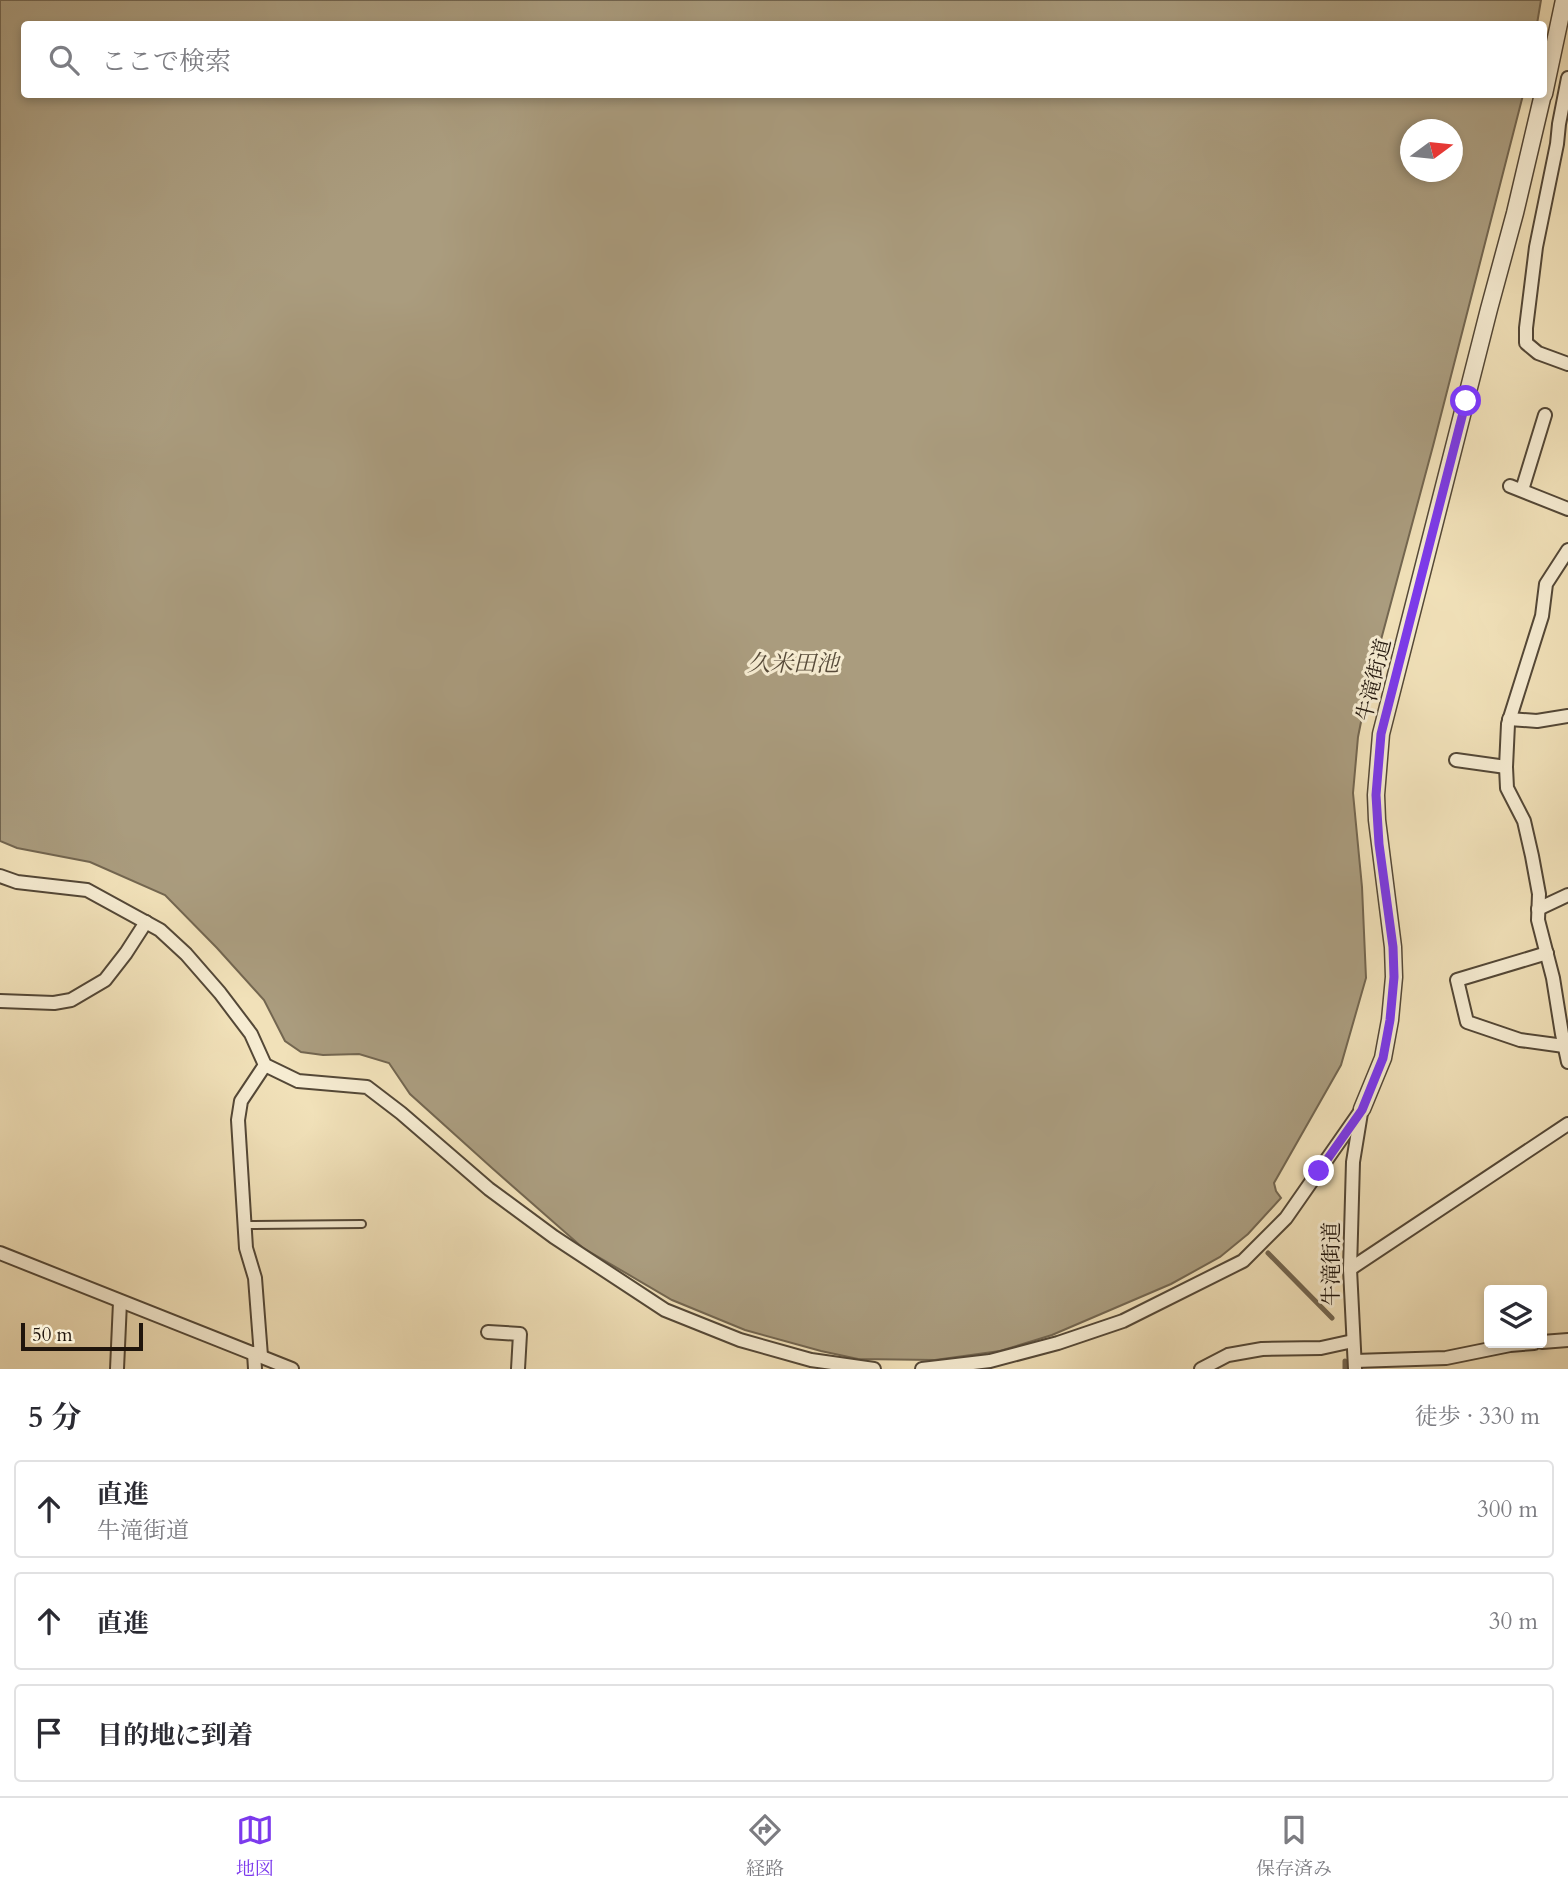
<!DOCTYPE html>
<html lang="ja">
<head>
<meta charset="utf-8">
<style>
  body { margin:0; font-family:Cardo,"Noto Serif JP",serif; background:#f2f2f3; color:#2b2b33 }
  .controls { position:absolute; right:21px; bottom:21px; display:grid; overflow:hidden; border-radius:7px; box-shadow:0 4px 10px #0003 }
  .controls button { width:63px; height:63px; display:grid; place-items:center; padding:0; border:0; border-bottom:2px solid #e1e1e2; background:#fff; color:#2b2b33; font:35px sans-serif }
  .compass { position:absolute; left:1400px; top:119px; width:63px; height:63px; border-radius:50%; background:#fff; box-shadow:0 4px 10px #0003; rotate:75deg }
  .scale { position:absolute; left:21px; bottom:18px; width:122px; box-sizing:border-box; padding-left:7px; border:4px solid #20150c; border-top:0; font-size:19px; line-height:24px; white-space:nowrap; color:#20150c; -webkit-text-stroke:5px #f6ecd2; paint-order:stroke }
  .stop { position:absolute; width:21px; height:21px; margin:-16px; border:5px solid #7c3aed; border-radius:50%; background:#fff }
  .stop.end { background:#7c3aed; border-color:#fff; box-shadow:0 2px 7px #0008 }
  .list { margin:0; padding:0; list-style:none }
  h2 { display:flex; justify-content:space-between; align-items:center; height:91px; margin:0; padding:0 28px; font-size:30px }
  h2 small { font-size:23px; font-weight:400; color:#7c7c81 }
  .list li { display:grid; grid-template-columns:46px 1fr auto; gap:21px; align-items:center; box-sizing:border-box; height:98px; margin:0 14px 14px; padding:0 14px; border:2px solid #e1e1e2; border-radius:7px }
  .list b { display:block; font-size:26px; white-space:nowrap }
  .list p { margin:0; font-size:23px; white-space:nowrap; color:#7c7c81 }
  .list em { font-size:23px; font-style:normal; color:#7c7c81 }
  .icon { flex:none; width:38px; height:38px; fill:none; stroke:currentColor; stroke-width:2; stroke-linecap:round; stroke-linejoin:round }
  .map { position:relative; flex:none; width:1568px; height:1369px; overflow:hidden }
  .search { position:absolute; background:#fff; box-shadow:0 4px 10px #0003; left:21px; right:21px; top:21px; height:77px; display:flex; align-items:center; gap:18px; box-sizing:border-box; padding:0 24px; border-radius:7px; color:#7c7c81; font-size:26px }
  .sheet { height:427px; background:#fff }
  nav { display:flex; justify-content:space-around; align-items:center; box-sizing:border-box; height:98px; border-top:2px solid #e1e1e2; background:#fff; font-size:19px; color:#7c7c81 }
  nav a { display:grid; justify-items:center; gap:4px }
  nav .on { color:#7c3aed }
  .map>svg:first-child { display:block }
  .water { fill:#aa9c7e; stroke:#736650; stroke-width:2; fill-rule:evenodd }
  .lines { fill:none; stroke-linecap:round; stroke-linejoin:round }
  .stream { stroke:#736650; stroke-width:5 }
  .service-casing { stroke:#544837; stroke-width:10 }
  .minor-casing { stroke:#544837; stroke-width:16 }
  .tertiary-casing { stroke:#544837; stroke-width:19 }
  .service { stroke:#f6ecd2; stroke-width:6 }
  .minor { stroke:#f6ecd2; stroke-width:12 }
  .tertiary { stroke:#f6ecd2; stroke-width:16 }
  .route { stroke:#7c3aed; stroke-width:9 }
  .labels { text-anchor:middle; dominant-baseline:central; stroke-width:6; stroke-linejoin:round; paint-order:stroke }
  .street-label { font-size:21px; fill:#20150c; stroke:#f6ecd2 }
  .water-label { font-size:23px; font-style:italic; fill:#574b3a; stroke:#f6ecd2 }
</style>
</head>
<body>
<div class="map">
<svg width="1568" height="1369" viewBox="0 0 1568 1369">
  <rect width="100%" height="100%" fill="#f1e1b9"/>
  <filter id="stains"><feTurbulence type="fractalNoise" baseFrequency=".00286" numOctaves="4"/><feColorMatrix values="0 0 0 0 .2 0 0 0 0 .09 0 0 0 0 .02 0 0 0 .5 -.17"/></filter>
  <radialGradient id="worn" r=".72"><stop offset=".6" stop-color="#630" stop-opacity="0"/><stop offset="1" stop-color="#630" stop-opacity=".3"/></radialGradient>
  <path class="water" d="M0 0H1541L1537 24H24V94L1523 95 1433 446 1367 692 1358 737 1353 793 1362 887 1366 978 1341 1065 1274 1183 1276 1191 1281 1198 1248 1234 1220 1257 1171 1284 1052 1335 1000 1351 935 1360 858 1359 821 1351 745 1330 672 1300 583 1248 492 1168 410 1094 389 1063 359 1054 323 1055 301 1052 285 1041 264 1000 217 948 165 895 90 862 17 848 0 841ZM1410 130H1452V172H1410Z"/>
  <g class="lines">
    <g class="stream">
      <path d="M1268 1253 1332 1318"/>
      <path d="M1345 1361V1369"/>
    </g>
    <g class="service-casing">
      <path id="service" d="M245 1225 362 1224"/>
    </g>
    <g class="minor-casing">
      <g id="minor">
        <path d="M1568 78 1559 124 1557 144 1536 247 1526 328V343L1538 353 1568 364"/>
        <path d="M1510 486 1568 509"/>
        <path d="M1522 490 1545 415"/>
        <path d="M1568 550 1546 584 1542 616 1508 724 1506 767 1507 788 1524 821 1532 856 1539 894 1538 920 1553 978 1562 1034 1568 1062"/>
        <path d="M1509 719 1537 721 1568 716"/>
        <path d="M1456 760 1506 767"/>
        <path d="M0 876 17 882 87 890 160 930 186 954 220 993 251 1034 265 1065 298 1081 367 1087 401 1113 489 1189 554 1237 665 1310 740 1340 811 1360 874 1369"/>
        <path d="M1538 909 1568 895"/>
        <path d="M1547 953 1457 980 1467 1022 1520 1040 1564 1046"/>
        <path d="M0 1001 54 1003 71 1000 105 980 126 953 146 922"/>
        <path d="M0 1253 292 1369"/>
        <path d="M1350 1269 1568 1124"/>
        <path d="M488 1332 520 1334 518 1369"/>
        <path d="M1542 1342 1568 1340"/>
        <path d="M254 1353 255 1369"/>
        <path d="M261 1356 255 1278 246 1248 238 1120 241 1101 265 1065"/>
        <path d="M1355 1361 1446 1358 1510 1345 1534 1343"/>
        <path d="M117 1369 120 1302"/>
        <path d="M922 1369 990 1361 1058 1343 1123 1321 1243 1261 1286 1218 1362 1109"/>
        <path d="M1201 1369 1228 1355 1262 1349 1321 1348 1353 1341"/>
        <path d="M1355 1369 1350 1269 1353 1162 1361 1113"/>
      </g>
    </g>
    <g class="tertiary-casing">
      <g id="tertiary">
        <path d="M1544 94 1564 0"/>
        <path d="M1362 1109 1383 1058 1390 1020 1394 977 1393 947 1377 820 1376 795 1381 734 1489 309 1515 213 1543 94"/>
      </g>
    </g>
    <use href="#service" class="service"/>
    <use href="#minor" class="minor"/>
    <use href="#tertiary" class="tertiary"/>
  </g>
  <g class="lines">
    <path class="route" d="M1319 1171 1362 1110 1383 1058 1390 1020 1394 977 1393 947 1379 844 1376 795 1381 734 1466 401"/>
  </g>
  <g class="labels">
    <g class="street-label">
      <text transform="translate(1374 680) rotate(-76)">牛滝街道</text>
      <text transform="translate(1331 1264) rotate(-90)">牛滝街道</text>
    </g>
    <g class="water-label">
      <text x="793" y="663">久米田池</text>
    </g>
  </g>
  <rect width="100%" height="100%" filter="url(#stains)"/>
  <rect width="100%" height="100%" fill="url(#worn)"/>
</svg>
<div class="controls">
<button><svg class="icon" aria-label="layers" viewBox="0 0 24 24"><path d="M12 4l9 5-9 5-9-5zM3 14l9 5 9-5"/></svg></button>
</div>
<svg class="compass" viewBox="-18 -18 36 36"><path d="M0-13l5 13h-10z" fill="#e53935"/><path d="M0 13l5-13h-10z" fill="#7c7c81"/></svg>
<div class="scale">50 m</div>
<div class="stop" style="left:1466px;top:401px"></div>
<div class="stop end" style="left:1319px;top:1171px"></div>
<div class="search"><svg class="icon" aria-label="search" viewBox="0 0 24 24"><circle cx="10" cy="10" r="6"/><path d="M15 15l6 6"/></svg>ここで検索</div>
</div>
<section class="sheet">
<h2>5 分<small>徒歩 · 330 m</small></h2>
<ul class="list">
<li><svg class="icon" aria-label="ahead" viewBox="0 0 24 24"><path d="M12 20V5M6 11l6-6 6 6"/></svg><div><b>直進</b><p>牛滝街道</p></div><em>300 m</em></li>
<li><svg class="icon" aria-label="ahead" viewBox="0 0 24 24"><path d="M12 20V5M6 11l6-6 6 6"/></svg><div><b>直進</b></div><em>30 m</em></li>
<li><svg class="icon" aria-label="arrive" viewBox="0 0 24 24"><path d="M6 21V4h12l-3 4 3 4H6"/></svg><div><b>目的地に到着</b></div></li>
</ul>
</section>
<nav>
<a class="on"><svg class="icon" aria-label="map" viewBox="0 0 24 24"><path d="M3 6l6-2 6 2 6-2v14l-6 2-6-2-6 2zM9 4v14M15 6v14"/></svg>地図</a>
<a><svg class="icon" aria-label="directions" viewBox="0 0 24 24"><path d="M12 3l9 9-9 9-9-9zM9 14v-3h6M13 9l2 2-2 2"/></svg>経路</a>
<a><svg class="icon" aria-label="saved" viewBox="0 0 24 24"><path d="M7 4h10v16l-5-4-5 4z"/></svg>保存済み</a>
</nav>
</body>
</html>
